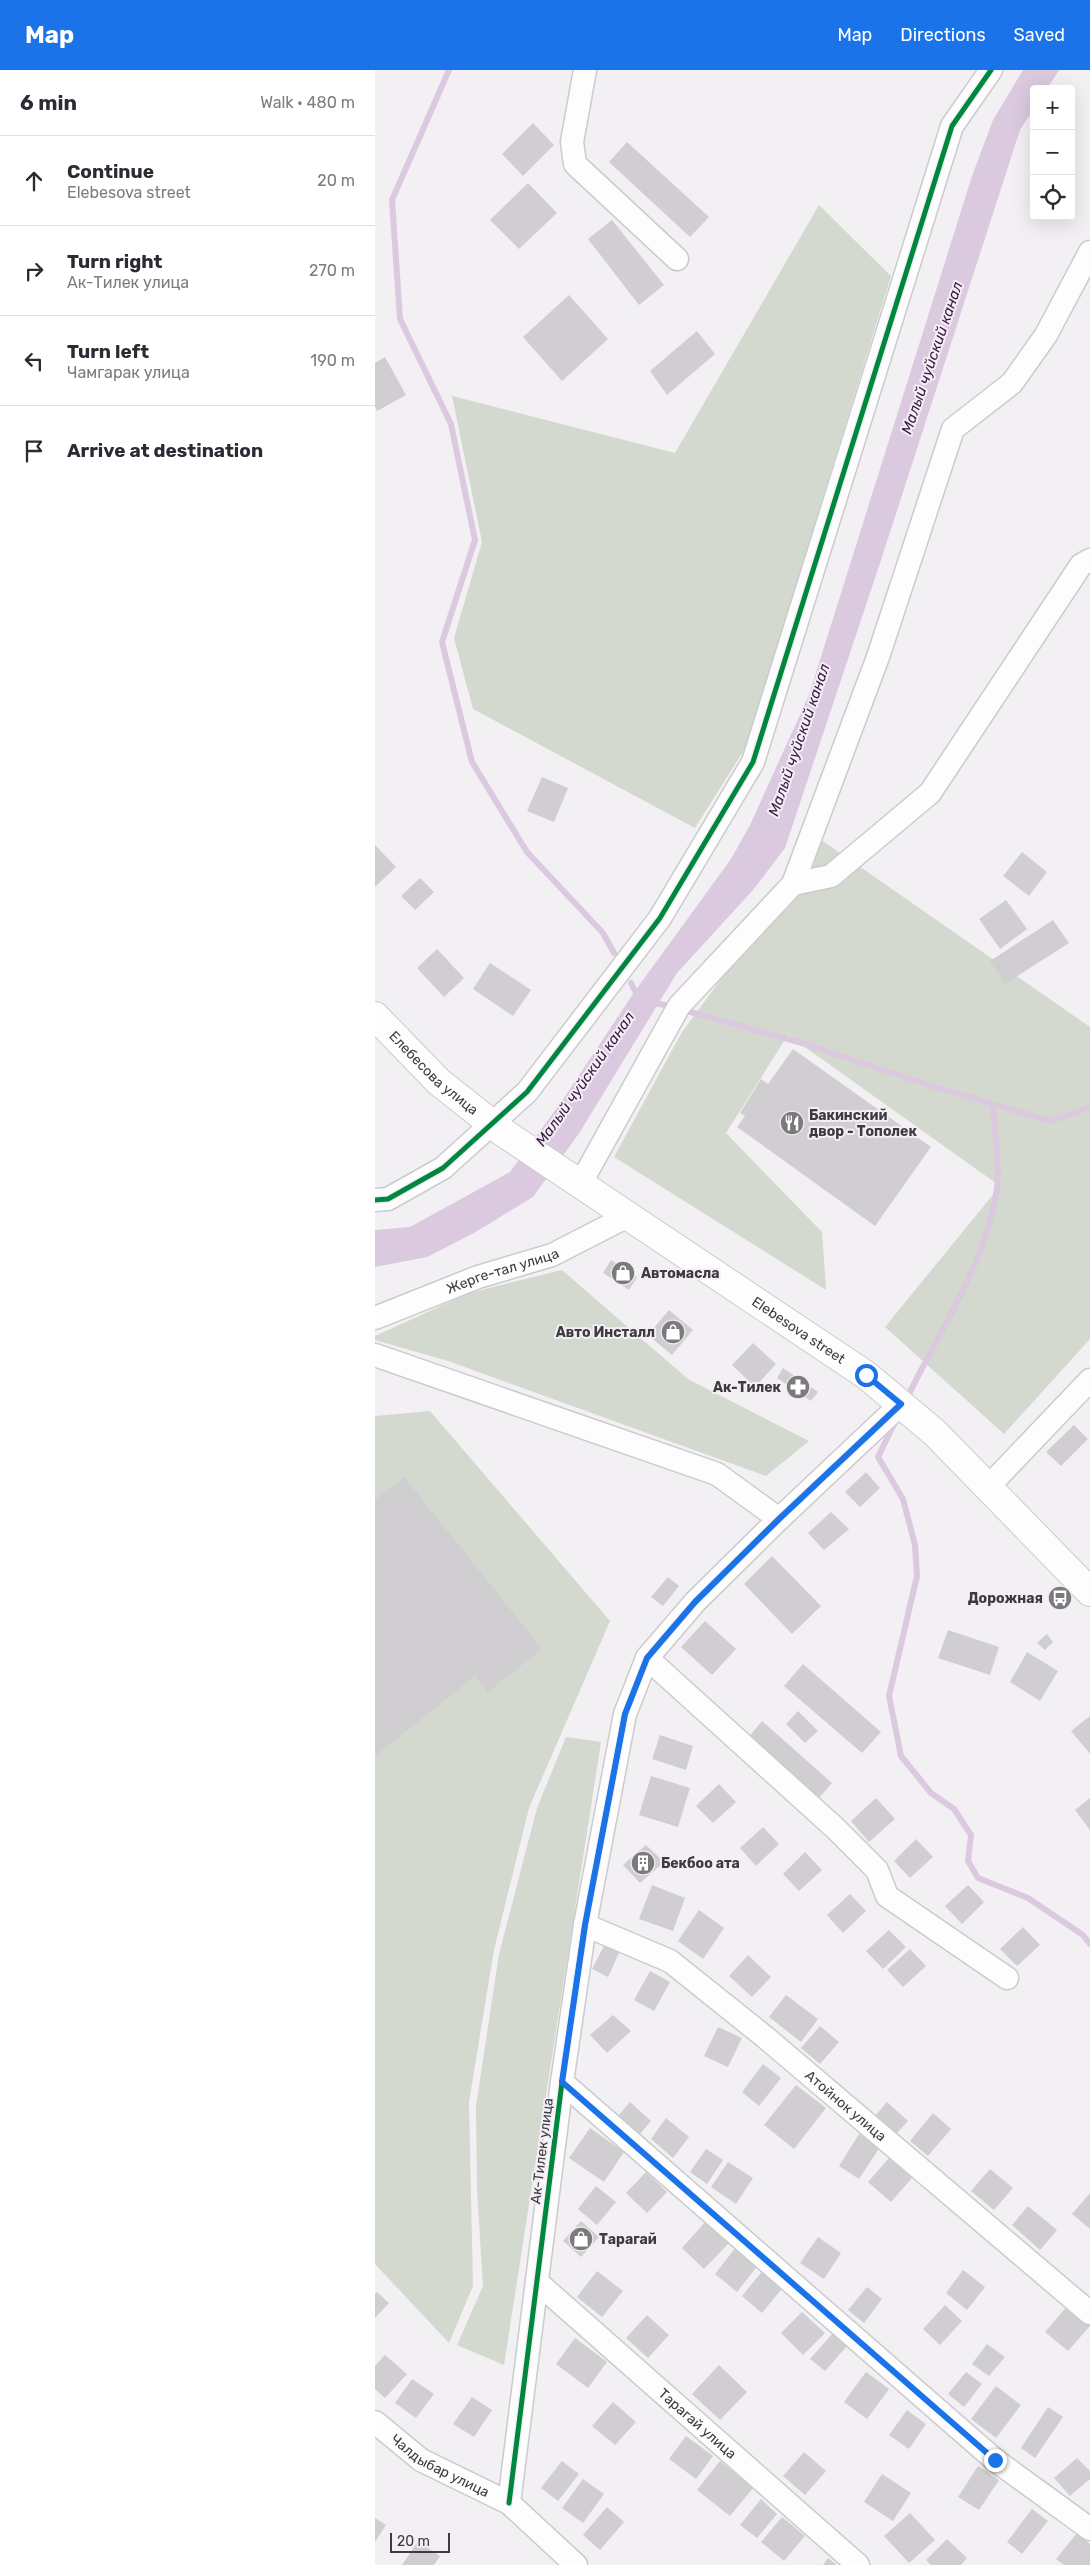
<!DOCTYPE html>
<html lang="en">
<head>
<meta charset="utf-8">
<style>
  body { margin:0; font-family:Rubik,sans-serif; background:#f2f2f3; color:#2b2b33 }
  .controls { position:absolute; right:15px; top:15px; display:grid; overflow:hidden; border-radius:5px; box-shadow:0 5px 20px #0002 }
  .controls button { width:45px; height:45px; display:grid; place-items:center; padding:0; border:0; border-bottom:1px solid #e1e1e2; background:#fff; color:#2b2b33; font:25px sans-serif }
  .scale { position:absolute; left:15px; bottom:12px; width:60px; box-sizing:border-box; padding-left:5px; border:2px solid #3e3b3e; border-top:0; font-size:14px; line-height:18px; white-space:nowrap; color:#3e3b3e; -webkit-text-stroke:4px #f4eef6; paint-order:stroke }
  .stop { position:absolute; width:15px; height:15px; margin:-11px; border:4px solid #1a73e8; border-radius:50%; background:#fff }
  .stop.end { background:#1a73e8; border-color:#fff; box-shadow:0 1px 5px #0008 }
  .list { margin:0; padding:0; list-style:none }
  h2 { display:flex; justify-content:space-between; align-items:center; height:65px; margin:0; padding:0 20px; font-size:21px }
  h2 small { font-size:16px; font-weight:400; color:#7c7c81 }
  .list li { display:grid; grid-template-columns:32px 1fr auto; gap:15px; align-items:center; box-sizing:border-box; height:90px; padding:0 20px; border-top:1px solid #e1e1e2 }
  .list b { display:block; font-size:19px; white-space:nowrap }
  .list p { margin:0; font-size:16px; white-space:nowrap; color:#7c7c81 }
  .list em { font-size:16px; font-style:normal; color:#7c7c81 }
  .icon { flex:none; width:28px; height:28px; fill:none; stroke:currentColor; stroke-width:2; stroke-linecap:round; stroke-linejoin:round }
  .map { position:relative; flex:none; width:715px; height:2495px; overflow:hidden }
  header { display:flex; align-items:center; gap:30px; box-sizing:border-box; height:70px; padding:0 25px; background:#1a73e8; color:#fff }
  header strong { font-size:24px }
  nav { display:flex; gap:28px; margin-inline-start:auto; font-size:18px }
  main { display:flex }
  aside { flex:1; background:#fff }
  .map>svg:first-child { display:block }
  .green { fill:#d3d9ce }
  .water { fill:#dbc9df }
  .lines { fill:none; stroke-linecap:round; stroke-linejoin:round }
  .stream { stroke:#dbc9df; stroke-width:6 }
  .building { fill:#d0ced1 }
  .minor-casing { stroke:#cccace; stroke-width:25 }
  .major-casing { stroke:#cccace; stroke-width:30 }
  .minor { stroke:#fdfdfd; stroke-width:22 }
  .major { stroke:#fdfdfd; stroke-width:28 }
  .cycleway-casing { stroke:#f4eef6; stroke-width:8 }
  .cycleway { stroke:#00873e; stroke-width:5 }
  .route { stroke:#1a73e8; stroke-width:6 }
  .labels { text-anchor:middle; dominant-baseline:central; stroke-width:4; stroke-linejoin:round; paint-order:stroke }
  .street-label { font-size:14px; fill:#3e3b3e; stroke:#f4eef6 }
  .poi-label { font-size:14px; font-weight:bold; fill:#3e3b3e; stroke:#f4eef6; text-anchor:start }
  .water-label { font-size:15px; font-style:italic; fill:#3b1a41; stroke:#f4eef6 }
</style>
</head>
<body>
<header>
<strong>Map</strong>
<nav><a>Map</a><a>Directions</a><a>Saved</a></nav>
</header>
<main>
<aside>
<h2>6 min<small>Walk · 480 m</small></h2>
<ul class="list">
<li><svg class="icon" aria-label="ahead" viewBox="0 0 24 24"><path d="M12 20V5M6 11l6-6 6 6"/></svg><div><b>Continue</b><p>Elebesova street</p></div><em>20 m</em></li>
<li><svg class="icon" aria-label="right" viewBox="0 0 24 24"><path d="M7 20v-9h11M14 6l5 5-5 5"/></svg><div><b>Turn right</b><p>Ак-Тилек улица</p></div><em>270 m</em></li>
<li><svg class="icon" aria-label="left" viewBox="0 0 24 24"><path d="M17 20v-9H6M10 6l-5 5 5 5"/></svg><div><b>Turn left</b><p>Чамгарак улица</p></div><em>190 m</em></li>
<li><svg class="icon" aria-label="arrive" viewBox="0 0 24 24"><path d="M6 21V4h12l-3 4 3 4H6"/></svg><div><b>Arrive at destination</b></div></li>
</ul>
</aside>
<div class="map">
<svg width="715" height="2495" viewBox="0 0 715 2495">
  <rect width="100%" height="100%" fill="#f3f0f4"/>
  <g class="green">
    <path d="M444 135 516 206 371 677 320 758 98 639 79 568 107 472 77 326 300 383Z"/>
    <path d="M448 771 715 957V1269L629 1364 510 1257 625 1116 413 965 351 1063 447 1162 451 1220 239 1087 307 962Z"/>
    <path d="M187 1200 313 1309 434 1371 391 1406 73 1291 0 1270V1266L94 1223Z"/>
    <path d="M55 1341 235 1551 154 1738 119 1880 94 2032 98 2216 74 2273 0 2194V1346Z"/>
    <path d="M191 1667 226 1672 129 2295 82 2275 108 2216 102 2120 101 2036 124 1884 162 1738Z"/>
  </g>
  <path class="water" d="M648 0H684L672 19H659V38L645 60 507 487 410 778 378 820 302 903 205 1062 158 1127 99 1163 52 1187 0 1197V1160L35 1157 135 1102 187 1031 260 921 356 789 375 755 434 625 597 106 618 50Z"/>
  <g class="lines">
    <g class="stream">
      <path d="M74 0 17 130 25 249 76 354 100 470 67 572 97 692 152 782 228 863 239 883"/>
      <path d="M256 913 260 921"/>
      <path d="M276 932 298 937"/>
      <path d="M308 940 427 973 563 1018 676 1051 715 1037"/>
      <path d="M531 1330C564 1261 611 1195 622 1118 625 1093 619 1060 618 1034"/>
      <path d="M520 1352 503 1387 528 1429 540 1475 542 1506 514 1626 526 1686 556 1723 579 1739 596 1765 593 1791 603 1808 653 1828 708 1865 715 1874"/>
    </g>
  </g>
  <g class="building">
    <path d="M158 53 179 75 148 106 127 84Z"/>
    <path d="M252 72 334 147 315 167 234 92Z"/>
    <path d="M153 113 182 143 144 179 115 150Z"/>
    <path d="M237 150 289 215 264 235 213 169Z"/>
    <path d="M194 225 233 269 187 311 148 267Z"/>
    <path d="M322 261 340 284 292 325 275 301Z"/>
    <path d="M10 287 31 325 2 341 0 337V293Z"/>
    <path d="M167 707 193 718 179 752 152 741Z"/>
    <path d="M0 775 21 797 0 817Z"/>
    <path d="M647 782 672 802 654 826 628 806Z"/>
    <path d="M45 808 59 822 40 840 26 826Z"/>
    <path d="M631 830 652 859 625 879 604 849Z"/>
    <path d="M678 850 694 873 630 914 615 891Z"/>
    <path d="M62 879 89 908 69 927 42 898Z"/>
    <path d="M115 893 156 920 138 946 98 919Z"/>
    <path d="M418 979 556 1077 500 1156 362 1057 370 1046 365 1043 386 1009 393 1014Z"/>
    <path d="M236 1190 262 1207 254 1220 228 1203Z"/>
    <path d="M294 1240 318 1260 297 1285 273 1265Z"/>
    <path d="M378 1273 401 1294 380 1317 357 1295Z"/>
    <path d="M408 1298 443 1322 436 1331 402 1308Z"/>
    <path d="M699 1355 713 1369 686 1396 671 1382Z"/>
    <path d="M491 1402 505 1418 485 1437 470 1422Z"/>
    <path d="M29 1407 167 1579 113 1622 100 1606 0 1686V1430Z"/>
    <path d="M456 1442 474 1459 449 1480 433 1463Z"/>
    <path d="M397 1486 446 1536 417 1564 369 1514Z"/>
    <path d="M293 1507 304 1516 288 1536 276 1527Z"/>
    <path d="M330 1551 361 1579 337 1605 306 1577Z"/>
    <path d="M573 1560 624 1577 615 1605 563 1588Z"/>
    <path d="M672 1564 678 1572 670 1580 662 1573Z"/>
    <path d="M652 1582 683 1601 665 1631 635 1612Z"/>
    <path d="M428 1594 506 1662 487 1683 409 1616Z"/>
    <path d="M423 1641 443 1661 430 1673 411 1654Z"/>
    <path d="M715 1646V1684L696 1661Z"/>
    <path d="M387 1651 457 1713 443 1729 373 1668Z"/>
    <path d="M285 1665 318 1676 311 1700 277 1689Z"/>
    <path d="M276 1706 315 1718 303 1757 264 1745Z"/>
    <path d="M344 1714 361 1732 338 1753 321 1736Z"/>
    <path d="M501 1728 520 1749 494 1772 476 1751Z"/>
    <path d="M715 1728V1760L700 1740Z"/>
    <path d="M388 1757 404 1774 381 1796 365 1778Z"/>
    <path d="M541 1769 558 1787 535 1808 519 1791Z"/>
    <path d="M271 1775 289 1792 265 1813 248 1795Z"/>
    <path d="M430 1782 447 1800 424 1821 408 1804Z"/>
    <path d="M277 1815 310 1828 298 1861 264 1849Z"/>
    <path d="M593 1815 609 1832 587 1854 570 1836Z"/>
    <path d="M475 1824 491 1841 468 1863 452 1845Z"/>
    <path d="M324 1840 349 1858 328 1889 303 1871Z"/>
    <path d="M648 1857 665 1875 642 1896 625 1879Z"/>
    <path d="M514 1860 531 1877 508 1899 491 1881Z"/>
    <path d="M230 1874 245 1881 233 1907 217 1899Z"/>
    <path d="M535 1879 551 1896 528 1917 512 1900Z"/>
    <path d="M373 1885 396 1907 377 1927 354 1906Z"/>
    <path d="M275 1901 295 1912 279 1941 259 1930Z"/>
    <path d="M411 1925 443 1949 426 1972 394 1947Z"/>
    <path d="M238 1945 256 1961 232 1983 215 1965Z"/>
    <path d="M445 1956 464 1972 445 1994 426 1978Z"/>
    <path d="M343 1957 367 1968 353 1997 329 1986Z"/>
    <path d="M388 1994 406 2008 384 2036 367 2022Z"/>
    <path d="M421 2015 451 2038 419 2079 389 2055Z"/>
    <path d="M255 2032 276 2051 265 2064 243 2046Z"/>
    <path d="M512 2032 533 2051 520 2065 500 2046Z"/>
    <path d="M558 2043 576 2059 553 2086 535 2071Z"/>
    <path d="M291 2048 314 2067 298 2088 276 2069Z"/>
    <path d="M215 2058 249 2082 229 2112 194 2088Z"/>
    <path d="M484 2064 505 2077 484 2109 464 2096Z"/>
    <path d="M331 2079 348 2090 332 2114 315 2102Z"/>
    <path d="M514 2088 537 2108 516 2132 493 2112Z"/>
    <path d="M353 2092 378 2108 361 2134 336 2117Z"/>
    <path d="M615 2099 638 2118 619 2140 596 2121Z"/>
    <path d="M271 2102 292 2122 272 2143 251 2123Z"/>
    <path d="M221 2116 241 2132 222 2155 203 2139Z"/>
    <path d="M715 2123V2159L697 2144Z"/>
    <path d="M653 2136 682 2160 665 2180 637 2155Z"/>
    <path d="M206 2151 224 2167 206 2187 188 2171Z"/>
    <path d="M331 2151 354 2173 329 2199 307 2178Z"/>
    <path d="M443 2167 466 2183 449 2209 425 2193Z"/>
    <path d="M365 2172 387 2190 362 2222 340 2204Z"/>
    <path d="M389 2199 410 2215 387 2243 367 2226Z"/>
    <path d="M588 2200 610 2217 592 2240 571 2223Z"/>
    <path d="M222 2201 248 2221 227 2247 202 2227Z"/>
    <path d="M492 2217 507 2229 489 2253 473 2240Z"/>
    <path d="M2 2222 14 2233 0 2248V2224Z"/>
    <path d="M694 2234 715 2252V2256L693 2281 670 2262Z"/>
    <path d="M570 2235 587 2251 565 2275 548 2259Z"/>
    <path d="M427 2242 450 2263 428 2285 406 2263Z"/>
    <path d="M272 2245 294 2265 273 2288 251 2268Z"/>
    <path d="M458 2263 472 2276 450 2301 435 2289Z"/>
    <path d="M200 2268 232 2292 213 2318 181 2294Z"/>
    <path d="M612 2274 630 2287 614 2306 597 2294Z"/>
    <path d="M10 2285 32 2304 10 2328 0 2319V2296Z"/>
    <path d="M344 2295 372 2322 345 2350 317 2324Z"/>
    <path d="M491 2302 514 2319 492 2349 469 2332Z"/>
    <path d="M591 2302 607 2314 589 2337 573 2324Z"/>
    <path d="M37 2309 59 2324 41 2348 20 2333Z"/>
    <path d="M621 2316 646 2335 621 2368 596 2349Z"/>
    <path d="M97 2327 117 2340 99 2367 78 2354Z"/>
    <path d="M238 2332 261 2352 240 2375 217 2356Z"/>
    <path d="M673 2337 688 2347 660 2388 646 2378Z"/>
    <path d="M532 2340 551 2354 534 2379 514 2365Z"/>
    <path d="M311 2366 338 2386 321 2409 294 2389Z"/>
    <path d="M429 2382 451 2401 430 2425 408 2406Z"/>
    <path d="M702 2388 715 2401V2409L695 2426 679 2408Z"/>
    <path d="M187 2391 204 2404 183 2431 166 2418Z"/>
    <path d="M345 2391 378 2418 355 2446 322 2420Z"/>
    <path d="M603 2396 624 2410 604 2440 583 2427Z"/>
    <path d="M507 2404 536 2423 518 2451 489 2432Z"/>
    <path d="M208 2409 229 2424 208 2453 187 2438Z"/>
    <path d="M386 2429 402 2444 382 2468 365 2455Z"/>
    <path d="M232 2437 249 2452 225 2480 208 2465Z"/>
    <path d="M657 2439 673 2451 647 2484 632 2472Z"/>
    <path d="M535 2443 560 2470 534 2493 509 2466Z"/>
    <path d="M407 2447 430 2466 409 2491 386 2472Z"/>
    <path d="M0 2448 11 2455 0 2472Z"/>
    <path d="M702 2463 715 2474V2495H689L681 2489Z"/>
    <path d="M572 2469 592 2488 586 2495H556L551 2490Z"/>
    <path d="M43 2471 65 2486 59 2495H27Z"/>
    <path d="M453 2488 462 2495H448Z"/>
  </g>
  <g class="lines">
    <g class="minor-casing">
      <g id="minor">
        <path d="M210 0 197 72 200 94 302 189"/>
        <path d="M418 814 456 806 555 723 706 495 715 490"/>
        <path d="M203 1113 213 1100 304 936 418 814 503 587 578 359 637 313 671 265 715 182"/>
        <path d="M0 1130 13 1129 68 1098 152 1022 285 848 378 692 577 56 616 0"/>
        <path id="s1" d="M0 1248 103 1207 177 1185 253 1146"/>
        <path d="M0 1285 342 1404 404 1449"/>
        <path d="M614 1416 715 1310"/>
        <path d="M272 1588 460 1758 502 1800 512 1826 632 1908"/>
        <path id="s2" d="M210 1855 295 1891 390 1967 715 2243"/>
        <path d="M187 2012 620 2390 715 2459"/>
        <path id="s3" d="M162 2212 483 2495"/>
        <path id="s4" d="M0 2352 46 2390 134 2433 201 2495"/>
        <path d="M134 2433 187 2012 210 1855 250 1644 272 1588 320 1532 404 1449 526 1334"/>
      </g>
    </g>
    <g class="major-casing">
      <g id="major">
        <path id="s5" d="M0 946 64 1012 126 1061 491 1305 560 1363 715 1522"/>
      </g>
    </g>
    <use href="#minor" class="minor"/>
    <use href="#major" class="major"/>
    <g class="cycleway-casing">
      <g id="cycleway">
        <path d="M0 1130 13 1129 68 1098 152 1022 285 848 378 692 577 56 616 0"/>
        <path d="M134 2433 187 2012 210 1855 250 1644 272 1588 320 1532 404 1449 526 1334"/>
      </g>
    </g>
    <use href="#cycleway" class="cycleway"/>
  </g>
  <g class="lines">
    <path class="route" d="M491 1305 526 1334 404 1449 320 1532 272 1588 250 1644 210 1855 187 2012 620 2390"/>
  </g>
  <defs>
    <g id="restaurant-disc" transform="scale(1.25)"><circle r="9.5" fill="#7d7a7e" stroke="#f4eef6"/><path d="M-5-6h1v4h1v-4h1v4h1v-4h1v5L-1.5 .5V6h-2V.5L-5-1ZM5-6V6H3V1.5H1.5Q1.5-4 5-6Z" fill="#fff"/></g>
    <g id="shop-disc" transform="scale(1.25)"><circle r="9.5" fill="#7d7a7e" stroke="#f4eef6"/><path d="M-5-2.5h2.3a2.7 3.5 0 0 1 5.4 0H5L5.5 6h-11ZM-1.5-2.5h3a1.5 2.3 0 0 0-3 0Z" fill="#fff"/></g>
    <g id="pharmacy-disc" transform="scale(1.25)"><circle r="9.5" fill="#7d7a7e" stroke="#f4eef6"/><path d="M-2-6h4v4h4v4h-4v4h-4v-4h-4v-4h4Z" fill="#fff"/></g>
    <g id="bus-disc" transform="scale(1.25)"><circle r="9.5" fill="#7d7a7e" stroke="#f4eef6"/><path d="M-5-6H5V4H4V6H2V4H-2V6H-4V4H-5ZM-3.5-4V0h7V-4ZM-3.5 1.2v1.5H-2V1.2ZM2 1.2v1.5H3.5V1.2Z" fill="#fff"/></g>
    <g id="building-disc" transform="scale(1.25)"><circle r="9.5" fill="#7d7a7e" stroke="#f4eef6"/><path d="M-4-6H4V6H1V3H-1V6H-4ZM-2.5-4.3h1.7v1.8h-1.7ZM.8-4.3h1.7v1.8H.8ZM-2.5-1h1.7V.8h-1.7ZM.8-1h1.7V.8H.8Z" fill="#fff"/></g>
  </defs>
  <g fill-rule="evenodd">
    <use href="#restaurant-disc" x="417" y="1053"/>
    <use href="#shop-disc" x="248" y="1203"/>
    <use href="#shop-disc" x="298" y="1262"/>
    <use href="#pharmacy-disc" x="423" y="1317"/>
    <use href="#bus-disc" x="685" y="1528"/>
    <use href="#building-disc" x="268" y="1793"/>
    <use href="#shop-disc" x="206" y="2169"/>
  </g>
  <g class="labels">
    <g class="street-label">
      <text stroke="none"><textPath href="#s5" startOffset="82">Елебесова улица</textPath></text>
      <text stroke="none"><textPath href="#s1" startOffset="136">Жерге-тал улица</textPath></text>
      <text stroke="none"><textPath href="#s5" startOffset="529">Elebesova street</textPath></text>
      <text stroke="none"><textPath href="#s2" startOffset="320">Атойнок улица</textPath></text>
      <text transform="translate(167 2081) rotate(-83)">Ак-Тилек улица</text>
      <text stroke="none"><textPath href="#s3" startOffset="214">Тарагай улица</textPath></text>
      <text stroke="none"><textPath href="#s4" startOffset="79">Чалдыбар улица</textPath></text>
    </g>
    <g class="poi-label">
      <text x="434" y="1045">Бакинский<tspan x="434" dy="16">двор - Тополек</tspan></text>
      <text x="266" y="1203">Автомасла</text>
      <text x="280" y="1262" text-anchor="end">Авто Инсталл</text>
      <text x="406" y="1317" text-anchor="end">Ак-Тилек</text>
      <text x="668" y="1528" text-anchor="end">Дорожная</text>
      <text x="286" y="1793">Бекбоо ата</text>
      <text x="224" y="2169">Тарагай</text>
    </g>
    <g class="water-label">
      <text transform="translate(557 288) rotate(-71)">Малый чуйский канал</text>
      <text transform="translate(424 670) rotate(-71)">Малый чуйский канал</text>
      <text transform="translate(210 1009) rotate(-55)">Малый чуйский канал</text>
    </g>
  </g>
</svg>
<div class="controls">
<button>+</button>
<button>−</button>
<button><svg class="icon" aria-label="locate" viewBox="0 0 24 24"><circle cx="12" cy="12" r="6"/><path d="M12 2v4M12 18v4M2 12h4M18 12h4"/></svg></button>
</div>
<div class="scale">20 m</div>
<div class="stop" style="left:491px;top:1305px"></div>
<div class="stop end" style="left:620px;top:2390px"></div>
</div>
</main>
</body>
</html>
